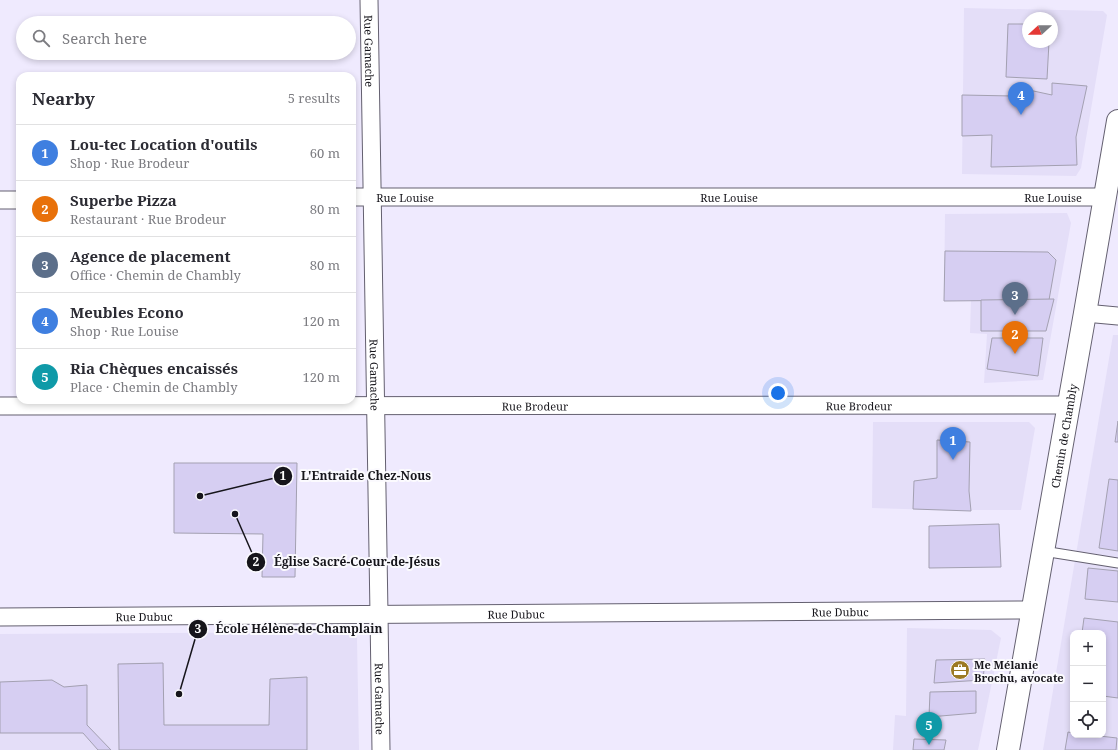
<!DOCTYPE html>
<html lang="en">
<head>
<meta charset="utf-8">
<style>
  body { margin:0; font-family:"Noto Serif",serif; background:#f7f7f7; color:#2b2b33 }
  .controls { position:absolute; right:12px; bottom:12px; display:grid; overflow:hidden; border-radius:8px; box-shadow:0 2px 6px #0003 }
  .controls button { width:36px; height:36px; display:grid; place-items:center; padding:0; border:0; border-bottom:1px solid #e1e1e2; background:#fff; color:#2b2b33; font:20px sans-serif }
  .compass { position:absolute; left:1022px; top:12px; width:36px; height:36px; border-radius:50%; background:#fff; box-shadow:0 2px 6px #0003; rotate:249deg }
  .you { position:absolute; left:778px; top:393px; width:14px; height:14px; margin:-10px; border:3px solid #fff; border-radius:50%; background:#1a73e8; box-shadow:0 0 0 6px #1a73e833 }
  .badge { display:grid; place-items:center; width:26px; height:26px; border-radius:50%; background:#9c7924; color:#fff; font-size:13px; font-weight:700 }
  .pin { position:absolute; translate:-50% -33px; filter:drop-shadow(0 1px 2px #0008) }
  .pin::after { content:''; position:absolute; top:21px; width:14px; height:12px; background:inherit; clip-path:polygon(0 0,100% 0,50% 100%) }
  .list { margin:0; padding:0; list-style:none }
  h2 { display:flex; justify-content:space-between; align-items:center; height:52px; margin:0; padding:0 16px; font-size:17px }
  h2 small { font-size:13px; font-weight:400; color:#7c7c81 }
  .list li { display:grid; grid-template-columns:26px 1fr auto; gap:12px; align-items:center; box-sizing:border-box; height:56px; padding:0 16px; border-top:1px solid #e1e1e2 }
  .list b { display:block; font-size:15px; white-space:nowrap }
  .list p { margin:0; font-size:13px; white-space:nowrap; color:#7c7c81 }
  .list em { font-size:13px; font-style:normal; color:#7c7c81 }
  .icon { flex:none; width:22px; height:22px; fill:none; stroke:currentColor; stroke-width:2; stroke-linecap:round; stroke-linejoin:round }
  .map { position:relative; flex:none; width:1118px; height:750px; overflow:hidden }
  .search { position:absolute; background:#fff; box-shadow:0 2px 6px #0003; left:16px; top:16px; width:340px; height:44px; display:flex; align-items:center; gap:10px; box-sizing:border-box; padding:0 14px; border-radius:22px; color:#7c7c81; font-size:15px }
  .panel { position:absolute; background:#fff; box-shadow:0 2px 6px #0003; left:16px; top:72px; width:340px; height:332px; border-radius:12px }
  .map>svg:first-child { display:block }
  .built { fill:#e4def8; fill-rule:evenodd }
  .building { fill:#d6cef2; stroke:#a3a0b1 }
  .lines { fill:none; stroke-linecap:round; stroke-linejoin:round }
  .service-casing { stroke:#646070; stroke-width:11 }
  .minor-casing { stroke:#646070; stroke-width:19 }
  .secondary-casing { stroke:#646070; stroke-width:24 }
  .service { stroke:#fff; stroke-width:9 }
  .minor { stroke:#fff; stroke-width:17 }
  .secondary { stroke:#fff; stroke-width:22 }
  .labels { text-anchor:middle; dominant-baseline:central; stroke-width:4; stroke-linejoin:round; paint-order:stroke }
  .street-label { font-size:11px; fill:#16151b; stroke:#fbfafe }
  .poi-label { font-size:11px; font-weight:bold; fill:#16151b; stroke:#fbfafe; text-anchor:start }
  .leader { fill:none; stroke:#16151b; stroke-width:1.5 }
  .callout-dot { fill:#16151b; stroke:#fbfafe; stroke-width:1.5 }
  .mark-label { font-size:12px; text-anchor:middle; font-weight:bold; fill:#fff }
  .callout-label { font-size:12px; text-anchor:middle; font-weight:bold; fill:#16151b; stroke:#fbfafe; stroke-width:4; stroke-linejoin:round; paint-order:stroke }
</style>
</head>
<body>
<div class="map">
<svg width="1118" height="750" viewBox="0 0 1118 750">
  <rect width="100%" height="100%" fill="#efeafe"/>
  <g class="built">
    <path d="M964 8 1103 11 1107 15 1081 168 1076 176 962 174ZM1028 18H1052V42H1028Z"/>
    <path d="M1067 213 1071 223 1043 380 984 383 987 334 970 333 971 300 944 301 945 214Z"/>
    <path d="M1113 335H1118V750H1043ZM1073 633H1103V735H1073Z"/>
    <path d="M873 422H1029L1035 428 1021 510H935L872 508Z"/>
    <path d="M907 628 991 630 1001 638 978 750H893L895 715 906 716Z"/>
    <path d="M349 632 355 633 357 638 359 750H0V634Z"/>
  </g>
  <g class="building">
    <path d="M1008 24H1028V42H1049L1047 79 1006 77Z"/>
    <path d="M1052 83 1087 86 1076 137 1077 165 991 167 992 135 962 136V95L1013 96 1015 87 1052 95Z"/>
    <path d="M945 251 1048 252 1056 260 1049 300 944 301Z"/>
    <path d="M1054 299 1046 331H981V300Z"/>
    <path d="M992 338H1043L1038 376 987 369Z"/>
    <path d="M1118 421V442H1115Z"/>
    <path d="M937 440 970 442 969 491 971 511 913 509 914 481 937 478Z"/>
    <path d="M174 463H297L295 577H262L263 534 174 533Z"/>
    <path d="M1109 479 1118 480V551L1099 548Z"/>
    <path d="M999 524 1001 567 929 568V526Z"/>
    <path d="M1088 568 1118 571V602L1085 599Z"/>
    <path d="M1084 618 1118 622V698L1103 696V633H1082Z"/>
    <path d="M985 659 983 680 934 683 936 660Z"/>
    <path d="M163 663 164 725H269L270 679 307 677V750H119L118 664Z"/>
    <path d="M52 680 64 687 87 685V725L111 750H98L83 733H0V682Z"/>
    <path d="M976 691V713L929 717 930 692Z"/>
    <path d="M1068 732 1073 733V735H1091L1117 738 1116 750H1065Z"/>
    <path d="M914 739 946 740 944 750H913Z"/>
  </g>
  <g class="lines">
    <g class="service-casing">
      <path id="service" d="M1043 551 1118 563"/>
    </g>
    <g class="minor-casing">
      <g id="minor">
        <path id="s1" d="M369 0 379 614 381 750"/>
        <path id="s2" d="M352 197H1105"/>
        <path d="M0 200H20"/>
        <path d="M1085 313 1118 316"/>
        <path id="s3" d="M0 406 1069 405"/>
        <path id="s4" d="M0 617 1033 610"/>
      </g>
    </g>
    <g class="secondary-casing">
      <g id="secondary">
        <path id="s5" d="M1008 750 1085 313 1118 121"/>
      </g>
    </g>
    <use href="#service" class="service"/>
    <use href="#minor" class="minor"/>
    <use href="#secondary" class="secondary"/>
  </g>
  <defs>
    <g id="office-disc" transform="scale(1)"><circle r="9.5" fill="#9c7924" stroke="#fbfafe"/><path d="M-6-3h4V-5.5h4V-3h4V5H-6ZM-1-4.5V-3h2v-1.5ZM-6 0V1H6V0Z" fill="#fff"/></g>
  </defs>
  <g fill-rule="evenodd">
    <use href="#office-disc" x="960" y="670"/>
  </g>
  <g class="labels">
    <g class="street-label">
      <text stroke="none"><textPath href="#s1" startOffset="51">Rue Gamache</textPath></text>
      <text stroke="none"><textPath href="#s2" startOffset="53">Rue Louise</textPath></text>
      <text stroke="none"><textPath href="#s2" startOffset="377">Rue Louise</textPath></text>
      <text stroke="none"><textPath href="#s2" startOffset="701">Rue Louise</textPath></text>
      <text stroke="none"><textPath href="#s1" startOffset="375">Rue Gamache</textPath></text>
      <text stroke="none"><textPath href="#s3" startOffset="859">Rue Brodeur</textPath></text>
      <text stroke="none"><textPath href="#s3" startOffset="535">Rue Brodeur</textPath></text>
      <text stroke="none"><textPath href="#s5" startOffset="319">Chemin de Chambly</textPath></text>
      <text stroke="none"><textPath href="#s4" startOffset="840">Rue Dubuc</textPath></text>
      <text stroke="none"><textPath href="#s4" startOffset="516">Rue Dubuc</textPath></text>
      <text stroke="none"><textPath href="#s4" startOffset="144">Rue Dubuc</textPath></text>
      <text stroke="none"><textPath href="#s1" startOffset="699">Rue Gamache</textPath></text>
    </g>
    <g class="poi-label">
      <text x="974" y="664">Me Mélanie<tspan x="974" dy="13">Brochu, avocate</tspan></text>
    </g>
  </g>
  <path class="leader" d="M200 496L283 476M235 514L256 562M179 694L198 629"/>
  <g class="callout-dot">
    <circle cx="200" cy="496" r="4"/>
    <circle cx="235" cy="514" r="4"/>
    <circle cx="179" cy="694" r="4"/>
    <circle cx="283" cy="476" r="10"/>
    <circle cx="256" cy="562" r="10"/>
    <circle cx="198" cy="629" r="10"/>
  </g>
  <g class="mark-label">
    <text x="283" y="480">1</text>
    <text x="256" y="566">2</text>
    <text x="198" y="633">3</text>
  </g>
  <g class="callout-label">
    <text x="366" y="480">L'Entraide Chez-Nous</text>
    <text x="357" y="566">Église Sacré-Coeur-de-Jésus</text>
    <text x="299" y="633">École Hélène-de-Champlain</text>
  </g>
</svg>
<div class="controls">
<button>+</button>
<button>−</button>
<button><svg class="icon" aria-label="locate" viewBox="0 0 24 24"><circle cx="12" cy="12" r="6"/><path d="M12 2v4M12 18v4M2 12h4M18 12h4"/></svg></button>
</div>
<svg class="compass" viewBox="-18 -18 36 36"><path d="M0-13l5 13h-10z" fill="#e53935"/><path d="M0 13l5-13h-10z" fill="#7c7c81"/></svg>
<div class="you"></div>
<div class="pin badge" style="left:953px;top:460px;background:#3f7fe0">1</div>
<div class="pin badge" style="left:1015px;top:354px;background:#e8710a">2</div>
<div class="pin badge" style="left:1015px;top:315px;background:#5c6f8a">3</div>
<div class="pin badge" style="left:1021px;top:115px;background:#3f7fe0">4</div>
<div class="pin badge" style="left:929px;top:745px;background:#0f9aa8">5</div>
<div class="search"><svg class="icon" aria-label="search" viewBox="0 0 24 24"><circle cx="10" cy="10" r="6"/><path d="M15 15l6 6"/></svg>Search here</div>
<section class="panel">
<h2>Nearby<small>5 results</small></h2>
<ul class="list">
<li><span class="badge" style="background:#3f7fe0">1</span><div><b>Lou-tec Location d'outils</b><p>Shop · Rue Brodeur</p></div><em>60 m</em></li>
<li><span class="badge" style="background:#e8710a">2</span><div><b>Superbe Pizza</b><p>Restaurant · Rue Brodeur</p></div><em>80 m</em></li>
<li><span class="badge" style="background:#5c6f8a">3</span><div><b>Agence de placement</b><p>Office · Chemin de Chambly</p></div><em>80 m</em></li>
<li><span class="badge" style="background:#3f7fe0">4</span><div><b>Meubles Econo</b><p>Shop · Rue Louise</p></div><em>120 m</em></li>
<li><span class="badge" style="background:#0f9aa8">5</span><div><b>Ria Chèques encaissés</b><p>Place · Chemin de Chambly</p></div><em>120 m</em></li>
</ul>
</section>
</div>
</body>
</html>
